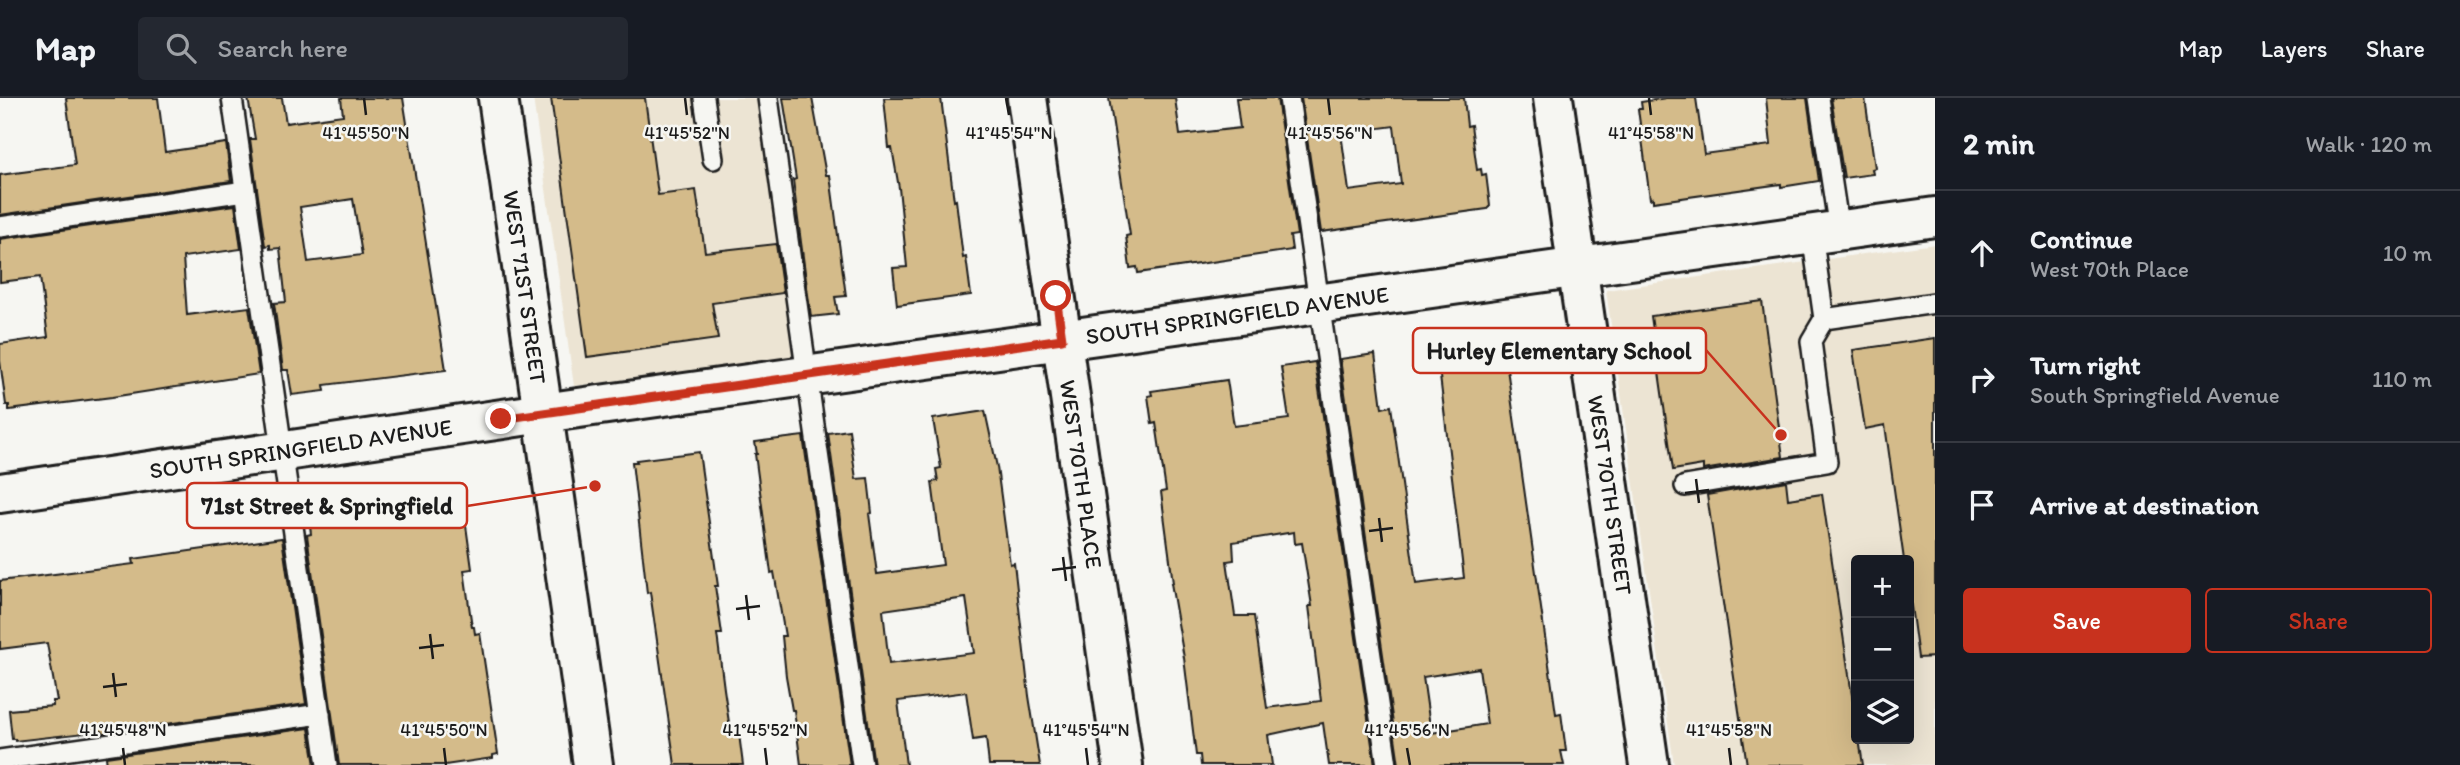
<!DOCTYPE html>
<html lang="en">
<head>
<meta charset="utf-8">
<style>
  body { margin:0; font-family:Itim,sans-serif; background:#242831; color:#f1f3f6 }
  .controls { position:absolute; right:21px; bottom:21px; display:grid; overflow:hidden; border-radius:7px; box-shadow:0 7px 28px #0002 }
  .controls button { width:63px; height:63px; display:grid; place-items:center; padding:0; border:0; border-bottom:2px solid #363941; background:#171b24; color:#f1f3f6; font:35px sans-serif }
  .stop { position:absolute; width:21px; height:21px; margin:-16px; border:5px solid #c8321e; border-radius:50%; background:#fff }
  .stop.end { background:#c8321e; border-color:#fff; box-shadow:0 2px 7px #0008 }
  .list { margin:0; padding:0; list-style:none }
  h2 { display:flex; justify-content:space-between; align-items:center; height:91px; margin:0; padding:0 28px; font-size:30px }
  h2 small { font-size:23px; font-weight:400; color:#9ea1a6 }
  .list li { display:grid; grid-template-columns:46px 1fr auto; gap:21px; align-items:center; box-sizing:border-box; height:126px; padding:0 28px; border-top:2px solid #363941 }
  .list b { display:block; font-size:26px; white-space:nowrap }
  .list p { margin:0; font-size:23px; white-space:nowrap; color:#9ea1a6 }
  .list em { font-size:23px; font-style:normal; color:#9ea1a6 }
  .actions { display:flex; gap:14px; padding:21px 28px }
  .actions a { flex:1; padding:16px 0; border:2px solid #c8321e; border-radius:7px; text-align:center; font-size:24px; color:#c8321e }
  .actions .main { background:#c8321e; color:#fff }
  .icon { flex:none; width:38px; height:38px; fill:none; stroke:currentColor; stroke-width:2; stroke-linecap:round; stroke-linejoin:round }
  .map { position:relative; flex:none; width:1935px; height:667px; overflow:hidden }
  header { display:flex; align-items:center; gap:42px; box-sizing:border-box; height:98px; padding:0 35px; background:#171b24; border-bottom:2px solid #363941 }
  header strong { font-size:33px }
  nav { display:flex; gap:38px; margin-inline-start:auto; font-size:24px }
  .search { width:490px; height:63px; background:#242831; display:flex; align-items:center; gap:18px; box-sizing:border-box; padding:0 24px; border-radius:7px; color:#9ea1a6; font-size:26px }
  main { display:flex }
  aside { flex:1; background:#171b24 }
  .map>svg:first-child { display:block }
  .built { fill:#ece4d3; fill-rule:evenodd }
  .building { fill:#d4bb8a; stroke:#1c1c1c; stroke-width:2; fill-rule:evenodd }
  .lines { fill:none; stroke-linecap:round; stroke-linejoin:round }
  .service-casing { stroke:#1c1c1c; stroke-width:24 }
  .minor-casing { stroke:#1c1c1c; stroke-width:44 }
  .secondary-casing { stroke:#1c1c1c; stroke-width:44 }
  .service { stroke:#f6f6f2; stroke-width:19 }
  .minor { stroke:#f6f6f2; stroke-width:38 }
  .secondary { stroke:#f6f6f2; stroke-width:38 }
  .route { stroke:#c8321e; stroke-width:9 }
  .ticks { fill:none; stroke:#1c1c1c; stroke-width:2.5 }
  .labels { text-anchor:middle; dominant-baseline:central; stroke-width:5; stroke-linejoin:round; paint-order:stroke }
  .street-label { font-size:23px; fill:#1c1c1c; stroke:#f6f6f2 }
  .ticks-label { font-size:18px; text-anchor:middle; fill:#1c1c1c; stroke:#f6f6f2; stroke-width:5; stroke-linejoin:round; paint-order:stroke }
  .leader { fill:none; stroke:#c8321e; stroke-width:2.5 }
  .callout-dot { fill:#c8321e; stroke:#f6f6f2; stroke-width:2.5 }
  .callout { fill:#f6f6f2; stroke:#c8321e; stroke-width:2.5 }
  .callout-label { font-size:24px; text-anchor:middle; font-weight:bold; fill:#1c1c1c }
</style>
</head>
<body>
<header>
<strong>Map</strong>
<div class="search"><svg class="icon" aria-label="search" viewBox="0 0 24 24"><circle cx="10" cy="10" r="6"/><path d="M15 15l6 6"/></svg>Search here</div>
<nav><a>Map</a><a>Layers</a><a>Share</a></nav>
</header>
<main>
<div class="map">
<svg width="1935" height="667" viewBox="0 0 1935 667">
  <rect width="100%" height="100%" fill="#f6f6f2"/>
  <filter id="ink" filterUnits="userSpaceOnUse"><feTurbulence type="fractalNoise" baseFrequency=".0143" numOctaves="2"/><feDisplacementMap in="SourceGraphic" scale="14" xChannelSelector="R" yChannelSelector="G"/><feConvolveMatrix kernelMatrix="1 2 1 2 8 2 1 2 1" color-interpolation-filters="sRGB"/></filter>
  <g filter="url(#ink)">
    <g class="built">
      <path d="M533 0H767L804 259 574 288Z"/>
      <path d="M1935 146V667H1674L1606 192ZM1856 462H1909V641H1856Z"/>
    </g>
    <g class="building">
      <path d="M66 0H158L165 54 226 45 231 83 0 117V77L75 67Z"/>
      <path d="M248 0H282L286 25 343 17 341 0H403L446 272 324 287 325 293 292 297 288 272H283L274 205 286 204 280 150 270 151V147L265 148 250 41H255ZM353 101 362 157 308 164 300 109Z"/>
      <path d="M551 0H645L658 97 696 92 705 154 776 146 783 195 712 205 718 241 587 259Z"/>
      <path d="M783 0H812L826 77H830L846 198 835 199 838 216 811 219 798 122 793 82 796 81Z"/>
      <path d="M884 0H941L954 103 956 102 963 160 966 159 971 197 897 207 893 170 907 169 899 90 892 50H889Z"/>
      <path d="M1109 0H1175L1180 37 1240 30 1236 0H1277L1297 137 1290 138 1292 152 1138 175 1137 169 1130 170 1126 138 1130 137Z"/>
      <path d="M1301 0H1464L1467 28 1471 27 1477 72 1481 71 1482 77 1486 76 1490 108 1487 111 1321 134ZM1394 28 1401 86 1349 93 1341 35Z"/>
      <path d="M1666 0H1696L1704 56 1771 47 1766 0H1807L1819 83 1781 89V86L1653 104V100L1650 101 1638 11H1642L1641 4Z"/>
      <path d="M1831 0H1865L1875 70 1872 71 1873 76 1844 80Z"/>
      <path d="M235 107 241 151 183 159 187 217 249 209 259 276 112 299 9 312V307H6L0 263V246L48 239 40 179 0 184V141Z"/>
      <path d="M1762 203 1783 359 1703 372V367L1673 372 1651 218Z"/>
      <path d="M1935 240V559L1918 560 1909 493V462H1904L1885 327 1865 331 1853 252Z"/>
      <path d="M1499 241 1503 242 1556 616 1561 615 1566 653H1561L1564 667H1399L1340 261 1375 256 1382 310 1391 308 1416 486 1464 480 1437 253H1439V250ZM1479 570 1487 626 1431 635 1423 579Z"/>
      <path d="M1315 264 1375 667H1329L1323 625 1268 637 1272 667H1201L1200 657H1196L1184 560 1171 485H1173L1161 394 1166 393 1156 325 1152 326 1148 298 1152 297 1151 293 1227 282 1234 328 1289 321 1281 269ZM1294 434 1295 446 1302 445 1312 508H1309L1321 603 1267 610 1254 518H1235L1227 463 1234 462 1233 444Z"/>
      <path d="M985 313 997 369 1010 466 1014 465 1029 598 1040 667H989L986 640 973 642 966 594 898 603 906 667H874L828 335 849 332 856 381 868 380 872 415 869 416 877 476 943 467 932 384 938 383 936 371 941 370 933 321ZM966 500 974 555 889 566 883 512Z"/>
      <path d="M803 338 850 667H801L794 612H792L786 578 782 538H785L774 474 771 475 755 356H757L755 344Z"/>
      <path d="M699 354 718 488H715L722 536H717L724 591 731 638 739 636 743 667H675L650 494 647 495 632 364H637L636 362Z"/>
      <path d="M1786 383 1788 401 1822 396 1856 624V641H1859L1863 667H1747L1707 397Z"/>
      <path d="M461 391 472 471 464 472 472 529H474L475 536 480 535 498 656 493 657V660L445 667H339L307 437 311 436 308 410 347 405V408Z"/>
      <path d="M282 440 306 606 103 635 102 633 15 643V641H12L9 612 53 608V603H57L47 545 0 551V483L134 466 133 461Z"/>
      <path d="M309 630 315 667H107L106 659Z"/>
    </g>
    <g class="lines">
      <g class="service-casing">
        <g id="service">
          <path d="M232 0 327 667"/>
          <path d="M704 0 713 61"/>
          <path d="M768 0 862 667"/>
          <path d="M1289 0 1387 667"/>
          <path d="M1819 0 1839 132"/>
          <path d="M0 129 245 93"/>
          <path d="M1824 221 1935 205"/>
          <path d="M1685 388 1827 364 1811 243 1824 221 1812 136"/>
          <path d="M0 662 320 616"/>
        </g>
      </g>
      <g class="minor-casing">
        <g id="minor">
          <path id="s1" d="M1027 0 1123 667"/>
          <path id="s2" d="M1553 0 1649 667"/>
          <path id="s3" d="M0 395 543 315 1935 119"/>
        </g>
      </g>
      <g class="secondary-casing">
        <g id="secondary">
          <path id="s4" d="M498 0 593 667"/>
        </g>
      </g>
      <use href="#service" class="service"/>
      <use href="#minor" class="minor"/>
      <use href="#secondary" class="secondary"/>
    </g>
  </g>
  <g class="lines" filter="url(#ink)">
    <path class="route" d="M501 321 1062 241 1056 198"/>
  </g>
  <path class="ticks" d="M364 0 366 17M685 0 687 17M1006 0 1009 17M1328 0 1330 17M1649 0 1651 17M1696 381 1699 405M1685 395 1709 392M1379 420 1382 444M1369 433 1393 430M1063 459 1066 483M1052 472 1076 469M746 497 749 522M736 511 760 508M430 536 433 561M419 550 444 547M113 575 116 599M103 589 127 586M123 650 125 667M444 650 446 667M765 650 767 667M1086 650 1088 667M1407 650 1410 667M1729 650 1731 667"/>
  <g class="labels">
    <g class="street-label">
      <text stroke="none"><textPath href="#s4" startOffset="191">WEST 71ST STREET</textPath></text>
      <text stroke="none"><textPath href="#s3" startOffset="1250">SOUTH SPRINGFIELD AVENUE</textPath></text>
      <text stroke="none"><textPath href="#s3" startOffset="304">SOUTH SPRINGFIELD AVENUE</textPath></text>
      <text stroke="none"><textPath href="#s1" startOffset="380">WEST 70TH PLACE</textPath></text>
      <text stroke="none"><textPath href="#s2" startOffset="401">WEST 70TH STREET</textPath></text>
    </g>
  </g>
  <g class="ticks-label">
    <text x="366" y="41">41°45'50"N</text>
    <text x="687" y="41">41°45'52"N</text>
    <text x="1009" y="41">41°45'54"N</text>
    <text x="1330" y="41">41°45'56"N</text>
    <text x="1651" y="41">41°45'58"N</text>
    <text x="123" y="638">41°45'48"N</text>
    <text x="444" y="638">41°45'50"N</text>
    <text x="765" y="638">41°45'52"N</text>
    <text x="1086" y="638">41°45'54"N</text>
    <text x="1407" y="638">41°45'56"N</text>
    <text x="1729" y="638">41°45'58"N</text>
  </g>
  <path class="leader" d="M1781 337L1706 252M595 388L467 408"/>
  <g class="callout-dot">
    <circle cx="1781" cy="337" r="7"/>
    <circle cx="595" cy="388" r="7"/>
  </g>
  <g class="callout">
    <rect x="1413" y="230" width="293" height="45" rx="7"/>
    <rect x="187" y="385" width="280" height="45" rx="7"/>
  </g>
  <g class="callout-label">
    <text x="1559" y="261">Hurley Elementary School</text>
    <text x="327" y="416">71st Street &amp; Springfield</text>
  </g>
</svg>
<div class="controls">
<button>+</button>
<button>−</button>
<button><svg class="icon" aria-label="layers" viewBox="0 0 24 24"><path d="M12 4l9 5-9 5-9-5zM3 14l9 5 9-5"/></svg></button>
</div>
<div class="stop" style="left:1056px;top:198px"></div>
<div class="stop end" style="left:501px;top:321px"></div>
</div>
<aside>
<h2>2 min<small>Walk · 120 m</small></h2>
<ul class="list">
<li><svg class="icon" aria-label="ahead" viewBox="0 0 24 24"><path d="M12 20V5M6 11l6-6 6 6"/></svg><div><b>Continue</b><p>West 70th Place</p></div><em>10 m</em></li>
<li><svg class="icon" aria-label="right" viewBox="0 0 24 24"><path d="M7 20v-9h11M14 6l5 5-5 5"/></svg><div><b>Turn right</b><p>South Springfield Avenue</p></div><em>110 m</em></li>
<li><svg class="icon" aria-label="arrive" viewBox="0 0 24 24"><path d="M6 21V4h12l-3 4 3 4H6"/></svg><div><b>Arrive at destination</b></div></li>
</ul>
<div class="actions"><a class="main">Save</a><a>Share</a></div>
</aside>
</main>
</body>
</html>
